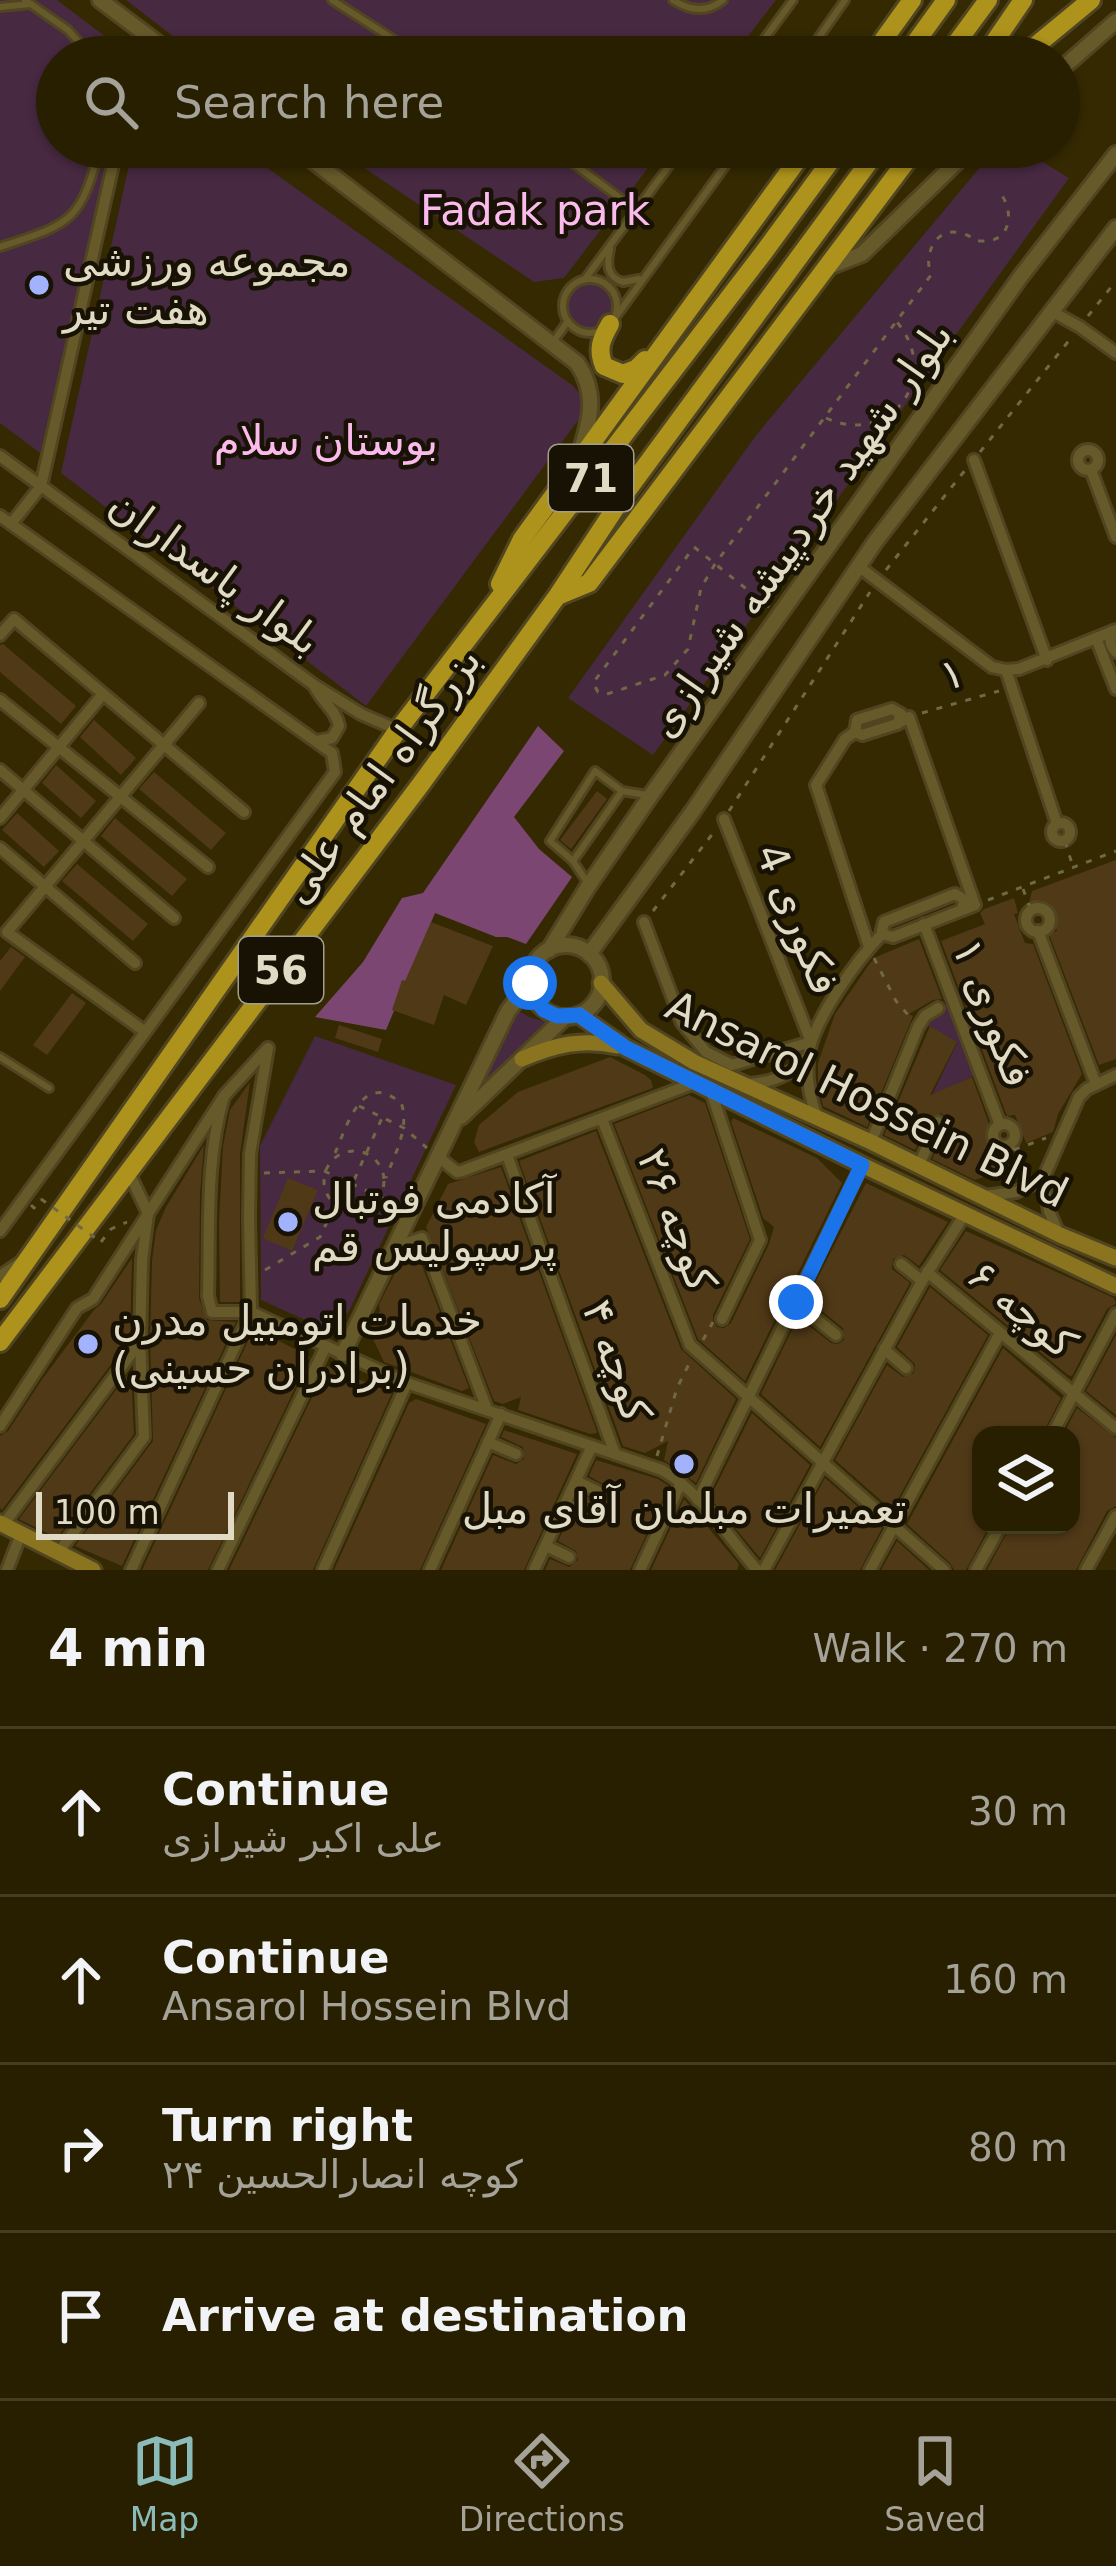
<!DOCTYPE html>
<html lang="en">
<head>
<meta charset="utf-8">
<style>
  body { margin:0; font-family:"DejaVu Sans","Noto Sans Arabic",sans-serif; background:#2f270a; color:#f1f3f6 }
  .controls { position:absolute; right:36px; bottom:36px; display:grid; overflow:hidden; border-radius:24px; box-shadow:0 3px 9px #0004 }
  .controls button { width:108px; height:108px; display:grid; place-items:center; padding:0; border:0; border-bottom:3px solid #433d22; background:#271f00; color:#f1f3f6; font:60px sans-serif }
  .scale { position:absolute; left:36px; bottom:30px; width:198px; box-sizing:border-box; padding-left:12px; border:6px solid #e1dbc5; border-top:0; font-size:33px; line-height:42px; white-space:nowrap; color:#e1dbc5; -webkit-text-stroke:9px #171204; paint-order:stroke }
  .stop { position:absolute; width:36px; height:36px; margin:-27px; border:9px solid #1a73e8; border-radius:50%; background:#fff }
  .stop.end { background:#1a73e8; border-color:#fff; box-shadow:0 3px 12px #0008 }
  .list { margin:0; padding:0; list-style:none }
  h2 { display:flex; justify-content:space-between; align-items:center; height:156px; margin:0; padding:0 48px; font-size:51px }
  h2 small { font-size:39px; font-weight:400; color:#a4a299 }
  .list li { display:grid; grid-template-columns:78px 1fr auto; gap:36px; align-items:center; box-sizing:border-box; height:168px; padding:0 48px; border-top:3px solid #433d22 }
  .list b { display:block; font-size:45px; white-space:nowrap }
  .list p { margin:0; font-size:39px; white-space:nowrap; color:#a4a299 }
  .list em { font-size:39px; font-style:normal; color:#a4a299 }
  .icon { flex:none; width:66px; height:66px; fill:none; stroke:currentColor; stroke-width:2; stroke-linecap:round; stroke-linejoin:round }
  .map { position:relative; flex:none; width:1116px; height:1570px; overflow:hidden }
  .search { position:absolute; background:#271f00; box-shadow:0 3px 9px #0004; left:36px; right:36px; top:36px; height:132px; display:flex; align-items:center; gap:30px; box-sizing:border-box; padding:0 42px; border-radius:66px; color:#a4a299; font-size:45px }
  .sheet { height:828px; background:#271f00 }
  nav { display:flex; justify-content:space-around; align-items:center; box-sizing:border-box; height:168px; border-top:3px solid #433d22; background:#271f00; font-size:33px; color:#a4a299 }
  nav a { display:grid; justify-items:center; gap:6px }
  nav .on { color:#8bbbb9 }
  .map>svg:first-child { display:block }
  .green { fill:#472941 }
  .forest { fill:#7b4772 }
  .building { fill:#503917 }
  .lines { fill:none; stroke-linecap:round; stroke-linejoin:round }
  .service-casing { stroke:#504520; stroke-width:12 }
  .minor-casing { stroke:#504520; stroke-width:16 }
  .tertiary-casing { stroke:#504520; stroke-width:20 }
  .secondary-casing { stroke:#504520; stroke-width:21 }
  .trunk-casing { stroke:#504520; stroke-width:24 }
  .path { stroke:#716846; stroke-width:3; stroke-dasharray:6 9; stroke-linecap:butt }
  .service { stroke:#675a2a; stroke-width:6 }
  .minor { stroke:#675a2a; stroke-width:10 }
  .tertiary { stroke:#675a2a; stroke-width:14 }
  .secondary { stroke:#8a741f; stroke-width:15 }
  .trunk { stroke:#ad921b; stroke-width:18 }
  .path-bridge { stroke:#716846; stroke-width:3; stroke-dasharray:6 9; stroke-linecap:butt }
  .route { stroke:#1a73e8; stroke-width:15 }
  .poi-dot { fill:#a2b2fd; stroke:#171204; stroke-width:4.5 }
  .labels { text-anchor:middle; dominant-baseline:central; stroke-width:9; stroke-linejoin:round; paint-order:stroke }
  .shield { fill:#171204; stroke:#a49f8b; stroke-width:3 }
  .shield-label { font-size:39px; font-weight:bold; fill:#e1dbc5 }
  .park-label { font-size:42px; fill:#fabaec; stroke:#171204 }
  .poi-label { font-size:42px; fill:#e1dbc5; stroke:#171204; text-anchor:start }
  .street-label { font-size:42px; fill:#e1dbc5; stroke:#171204 }
</style>
</head>
<body>
<div class="map">
<svg width="1116" height="1570" viewBox="0 0 1116 1570">
  <rect width="100%" height="100%" fill="#342900"/>
  <g class="green">
    <path d="M0 0H57L131 56 57 57V147H110L40 453 0 423Z"/>
    <path d="M126 0H776L732 57H200Z"/>
    <path d="M133 147H238L572 385 582 396V415L366 706 61 473Z"/>
    <path d="M333 147H664L564 278 534 282Z"/>
    <path d="M997 147H1018L1069 178 653 755 568 698 757 434Z"/>
    <circle cx="590" cy="306" r="22"/>
    <path d="M951 1003 978 1074 932 1095 957 1043 927 1025 935 1010Z"/>
    <path d="M517 1010 529 1017 553 1024 483 1082V1074Z"/>
    <path d="M315 1036 456 1085 349 1311 340 1320 323 1328 261 1300 260 1146Z"/>
  </g>
  <path class="forest" d="M538 726 564 751 514 817 539 849 572 877 526 944 507 937H496L435 913 386 1030 315 1017 363 962 402 898 423 893Z"/>
  <g class="building">
    <path d="M3 644 76 706 61 724 0 672V645Z"/>
    <path d="M94 720 136 758 121 775 80 737Z"/>
    <path d="M56 765 96 801 81 818 42 783Z"/>
    <path d="M154 772 226 833 211 850 139 789Z"/>
    <path d="M597 791 607 799 571 849 560 840Z"/>
    <path d="M17 813 59 851 44 867 2 830Z"/>
    <path d="M115 818 187 879 172 896 101 836Z"/>
    <path d="M1116 860V1059L1099 1065 1049 934 1057 931 1047 902 1039 905 1029 903 1032 891Z"/>
    <path d="M77 864 148 924 133 941 62 881Z"/>
    <path d="M1014 898 1018 913 1014 914 1025 943 1033 944 1082 1074 1058 1114 1053 1132 1026 1143 1015 1115 1007 1116 941 941 985 924 980 913 984 909Z"/>
    <path d="M431 922 493 946 466 1005 444 995 434 1025 392 1010 402 980 405 981Z"/>
    <path d="M919 939 942 999 933 1000 909 1014 913 1016 867 1127 823 1106 818 1084V1063L835 1014 870 963 876 957Z"/>
    <path d="M11 947 25 957 0 991V961Z"/>
    <path d="M72 993 86 1003 47 1055 33 1045Z"/>
    <path d="M339 1025 382 1039 378 1052 335 1038Z"/>
    <path d="M930 1026 957 1042 930 1095 972 1077 989 1124V1140L996 1155 1006 1153 1010 1167 975 1180 932 1159 947 1125 946 1117 941 1113 930 1117 915 1150 884 1135Z"/>
    <path d="M610 1057 645 1075 651 1080 653 1088 479 1152 474 1142 479 1125 518 1092Z"/>
    <path d="M250 1082 240 1154V1302H220L219 1221 223 1146 230 1110Z"/>
    <path d="M689 1095 705 1103 750 1239 713 1315V1321L717 1327 724 1328 731 1323 769 1244 774 1227 763 1218 731 1122 733 1118 817 1158 842 1183 745 1381 698 1339 614 1124Z"/>
    <path d="M596 1131 681 1349 736 1399 696 1483 664 1460 668 1441 645 1453 623 1446 519 1161Z"/>
    <path d="M204 1145 200 1194 199 1298 207 1320 236 1322 122 1566 75 1546 153 1441 150 1342 152 1261 156 1230 166 1207Z"/>
    <path d="M501 1167 597 1432V1433L590 1434 518 1410 521 1397 503 1404 494 1401 426 1227 448 1184Z"/>
    <path d="M288 1178 318 1190 292 1251 263 1238Z"/>
    <path d="M866 1183 948 1222 919 1266 904 1255 893 1259 892 1269 910 1283 820 1447 761 1394 798 1317 831 1343 838 1344 844 1340 843 1328 807 1299Z"/>
    <path d="M966 1231 1114 1298 1116 1304 1107 1309 1072 1376 1068 1375 940 1270Z"/>
    <path d="M416 1250 469 1388 462 1391 384 1362 370 1333 374 1316 380 1312 379 1304 405 1254Z"/>
    <path d="M132 1258 130 1339 2 1510 0 1508V1436L8 1431 43 1378 94 1310 101 1304Z"/>
    <path d="M930 1287 988 1335 892 1510 835 1460 887 1365 903 1377 914 1373 915 1364 897 1347Z"/>
    <path d="M254 1328 310 1357 208 1570H142Z"/>
    <path d="M1116 1335V1415L1086 1391Z"/>
    <path d="M1003 1348 1061 1398 1042 1435H981V1525H990L966 1570H954L950 1563 907 1524Z"/>
    <path d="M327 1366 392 1393 313 1570H229Z"/>
    <path d="M131 1370 134 1434 57 1538 19 1519Z"/>
    <path d="M416 1399 486 1424 420 1570H334L409 1403Z"/>
    <path d="M1077 1408 1116 1438V1506L1107 1511 1076 1570H987L1011 1525H1071V1435H1063Z"/>
    <path d="M752 1413 810 1465 760 1558 710 1498Z"/>
    <path d="M504 1430 577 1454 524 1570H441L493 1455 516 1464 524 1459 523 1447 501 1437Z"/>
    <path d="M596 1460 658 1479 669 1486 630 1570H545L550 1559 569 1567 578 1560 576 1551 558 1541 570 1516 592 1525 600 1520 599 1508 578 1499 580 1494 601 1501 608 1495 606 1486 589 1476Z"/>
    <path d="M825 1478 882 1528 860 1570H775Z"/>
    <path d="M684 1499 739 1564 737 1570H651Z"/>
    <path d="M897 1541 929 1570H881Z"/>
  </g>
  <g class="lines">
    <g class="service-casing">
      <g id="service">
        <path d="M25 0 68 30 92 57"/>
        <path d="M332 0 421 57"/>
        <path d="M673 0C690 11 707 13 723 0"/>
        <path d="M0 7 31 4"/>
        <path d="M751 57 793 0"/>
        <path d="M805 57 845 0"/>
        <path d="M551 147 636 210"/>
        <path d="M0 247C72 223 80 223 100 147"/>
        <path d="M610 249C607 263 606 277 623 282L639 279"/>
        <path d="M585 279 683 147"/>
        <circle cx="590" cy="306" r="27"/>
        <path d="M612 322 739 147"/>
        <path d="M553 342 568 321"/>
        <path d="M573 861 622 791"/>
        <path d="M587 882 573 861 550 841 595 771 622 791 647 795"/>
        <path d="M0 1057 49 1088"/>
      </g>
    </g>
    <g class="minor-casing">
      <g id="minor">
        <path d="M138 57 143 32"/>
        <path d="M1053 312 1080 327 1116 353"/>
        <circle cx="1088" cy="460" r="10"/>
        <path d="M0 456 314 685 361 714 398 730"/>
        <path d="M974 460 1047 660"/>
        <path d="M1091 470 1116 537"/>
        <path d="M0 516 332 753 335 772 0 1231"/>
        <path d="M11 524 41 486 117 147"/>
        <path d="M858 566 992 667 1006 670 1019 669 1116 630"/>
        <path d="M1113 631C1109 640 1110 645 1116 652"/>
        <path d="M0 635 14 619 244 812"/>
        <path d="M1096 638 1116 689"/>
        <path d="M1006 670 1057 824"/>
        <path d="M315 687C323 703 336 710 339 726L332 738 317 741"/>
        <path d="M0 700 208 867"/>
        <path d="M892 709 901 714 897 724 862 735 855 732 857 720Z"/>
        <path d="M897 724 909 717 975 905 893 937 885 935 882 930 884 922 955 894 965 900 961 910"/>
        <path d="M855 732 845 739 816 785 869 947"/>
        <path d="M0 770 174 918"/>
        <path d="M0 818 103 694"/>
        <circle cx="1061" cy="832" r="9"/>
        <path d="M0 848 135 963"/>
        <circle cx="1038" cy="920" r="12"/>
        <path d="M644 922 682 1023 706 1052 732 1065 811 1042 724 819"/>
        <path d="M924 924 1000 1125"/>
        <path d="M1038 931 1096 1084"/>
        <path d="M144 1031 7 932 199 703"/>
        <path d="M748 1084C771 1083 791 1075 806 1058"/>
        <path d="M710 1088 760 1240 722 1319"/>
        <path d="M224 1096C205 1159 210 1230 208 1296L212 1312H251L407 1383 662 1470C701 1492 728 1537 757 1570"/>
        <path d="M817 1117C809 1096 805 1075 809 1052 815 1018 858 958 883 933"/>
        <path d="M602 1119 690 1345 944 1570"/>
        <circle cx="1004" cy="1135" r="11"/>
        <path d="M871 1142 918 1027 925 1016 938 1008"/>
        <path d="M507 1155 615 1454"/>
        <path d="M437 1156 457 1172 462 1171 697 1082"/>
        <path d="M919 1165 938 1122"/>
        <path d="M985 1196 1016 1192 1043 1179"/>
        <path d="M1058 1232 1049 1211 1043 1179 1079 1097 1087 1089 1116 1075"/>
        <path d="M395 1247 422 1238 487 1409"/>
        <path d="M901 1264 922 1281"/>
        <path d="M927 1272 1116 1428"/>
        <path d="M0 1276 21 1262"/>
        <path d="M795 1302 836 1335"/>
        <path d="M884 1349 906 1368"/>
        <path d="M0 1426 77 1308 93 1299 224 1096 267 1049"/>
        <path d="M1052 1435 1116 1314"/>
        <path d="M488 1442 516 1454"/>
        <path d="M576 1481 599 1492"/>
        <path d="M698 1500 862 1165"/>
        <path d="M565 1504 592 1515"/>
        <path d="M3 1525 140 1342"/>
        <path d="M546 1546 569 1557"/>
        <path d="M58 1553 144 1437 140 1342 142 1260 148 1213 129 1173"/>
        <path d="M7 1570 21 1534"/>
        <path d="M131 1570 251 1312 249 1218 250 1154 268 1048"/>
        <path d="M218 1570 326 1346"/>
        <path d="M323 1570 407 1383"/>
        <path d="M430 1570 501 1414"/>
        <path d="M534 1570 592 1446"/>
        <path d="M640 1570 681 1483"/>
        <path d="M764 1570 922 1281 965 1214"/>
        <path d="M870 1570 999 1335"/>
        <path d="M976 1570 1001 1525"/>
        <path d="M1086 1570 1116 1516"/>
      </g>
    </g>
    <g class="tertiary-casing">
      <g id="tertiary">
        <path d="M100 0 176 57"/>
        <path d="M1059 71 1116 21"/>
        <path d="M295 147 577 363C598 393 590 421 580 453"/>
        <path d="M826 268 862 254 972 147"/>
        <circle cx="566" cy="981" r="36"/>
        <path d="M549 950 589 885 651 795 974 342 1021 276 1116 154"/>
        <path d="M589 954 693 811 875 542 1116 228"/>
        <path d="M461 1117 565 1017"/>
        <path d="M343 1354 508 1011 530 983"/>
      </g>
    </g>
    <g class="secondary-casing">
      <g id="secondary">
        <path d="M601 983 641 1030 694 1062 871 1142 1060 1235 1116 1258"/>
        <path d="M579 1015 626 1048 862 1165 1116 1286"/>
        <path d="M522 1059C554 1045 583 1038 617 1046"/>
        <path d="M0 1523 93 1570"/>
      </g>
    </g>
    <g class="trunk-casing">
      <g id="trunk">
        <path d="M871 57 912 0"/>
        <path d="M905 57 946 0"/>
        <path d="M946 57 988 0"/>
        <path d="M984 57 1023 0"/>
        <path d="M1022 57 1091 0"/>
        <path d="M610 324C601 340 597 349 604 366L623 374 636 369 645 360"/>
        <path d="M500 584 522 539 807 147"/>
        <path d="M560 595 589 583 917 147"/>
        <path d="M0 1299 398 730 764 252 841 147"/>
        <path d="M0 1342 421 784 558 595 624 495 880 147"/>
      </g>
    </g>
    <g class="path">
      <path d="M1088 316 1116 281"/>
      <path d="M826 418C892 448 943 375 896 321"/>
      <path d="M980 452 1071 338"/>
      <path d="M886 570 966 469"/>
      <path d="M769 607 694 547 593 683 598 692 607 694 665 675 688 649 701 588 715 564 931 275C923 254 936 224 964 234 977 238 967 240 982 241 1011 243 1015 211 1000 193"/>
      <path d="M922 713 999 691"/>
      <path d="M729 811 870 592"/>
      <path d="M1065 841 1073 867"/>
      <path d="M1023 889 1031 910"/>
      <path d="M988 900 1116 851"/>
      <path d="M653 911 717 828"/>
      <path d="M874 958 896 1001 909 1016"/>
      <path d="M359 1106 404 1128 427 1148"/>
      <path d="M1011 1144 1027 1174"/>
      <path d="M1014 1150 1046 1138"/>
      <circle cx="354" cy="1181" r="30"/>
      <path d="M335 1153C344 1134 356 1088 383 1093 389 1094 395 1099 401 1102 410 1128 395 1153 386 1178"/>
      <path d="M264 1173 324 1171 402 1207"/>
      <path d="M31 1205 34 1208 41 1199"/>
      <path d="M342 1207 382 1118"/>
      <path d="M101 1242 111 1229 127 1222"/>
      <path d="M265 1270 320 1237 334 1207"/>
      <path d="M703 1340 713 1322"/>
      <path d="M657 1456 677 1388 689 1364"/>
    </g>
    <use href="#service" class="service"/>
    <use href="#minor" class="minor"/>
    <use href="#tertiary" class="tertiary"/>
    <use href="#secondary" class="secondary"/>
    <use href="#trunk" class="trunk"/>
    <path class="path-bridge" d="M41 1199 101 1242"/>
  </g>
  <g class="lines">
    <path class="route" d="M530 983 534 998 544 1010 557 1016 579 1015 626 1048 862 1165 796 1302"/>
  </g>
  <g class="poi-dot">
    <circle cx="39" cy="285" r="12"/>
    <circle cx="288" cy="1222" r="12"/>
    <circle cx="88" cy="1344" r="12"/>
    <circle cx="684" cy="1464" r="12"/>
  </g>
  <g class="labels">
    <g class="shield">
      <rect x="549" y="445" width="84" height="66" rx="9"/>
      <rect x="239" y="937" width="84" height="66" rx="9"/>
    </g>
    <g class="shield-label">
      <text x="591" y="478">71</text>
      <text x="281" y="970">56</text>
    </g>
    <g class="park-label">
      <text x="535" y="210">Fadak park</text>
      <text x="326" y="440">بوستان سلام</text>
    </g>
    <g class="poi-label">
      <text x="63" y="261">مجموعه ورزشی<tspan x="63" dy="48">هفت تیر</tspan></text>
      <text x="312" y="1198">آکادمی فوتبال<tspan x="312" dy="48">پرسپولیس قم</tspan></text>
      <text x="112" y="1320">خدمات اتومبیل مدرن<tspan x="112" dy="48">(برادران حسینی)</tspan></text>
      <text x="684" y="1508" text-anchor="middle">تعمیرات مبلمان آقای مبل</text>
    </g>
    <g class="street-label">
      <text transform="translate(800 529) rotate(-55)">بلوار شهید خردپیشه شیرازی</text>
      <text transform="translate(215 572) rotate(36)">بلوار پاسداران</text>
      <text transform="translate(952 674) rotate(-16)">۱</text>
      <text transform="translate(381 775) rotate(-54)">بزرگراه امام علی</text>
      <text transform="translate(798 919) rotate(68)">فکوری 4</text>
      <text transform="translate(993 1013) rotate(69)">فکوری ۱</text>
      <text transform="translate(867 1099) rotate(26)">Ansarol Hossein Blvd</text>
      <text transform="translate(677 1220) rotate(69)">کوچه ۲۶</text>
      <text transform="translate(1022 1309) rotate(40)">کوچه ۶</text>
      <text transform="translate(617 1361) rotate(70)">کوچه ۴</text>
    </g>
  </g>
</svg>
<div class="controls">
<button><svg class="icon" aria-label="layers" viewBox="0 0 24 24"><path d="M12 4l9 5-9 5-9-5zM3 14l9 5 9-5"/></svg></button>
</div>
<div class="scale">100 m</div>
<div class="stop" style="left:530px;top:983px"></div>
<div class="stop end" style="left:796px;top:1302px"></div>
<div class="search"><svg class="icon" aria-label="search" viewBox="0 0 24 24"><circle cx="10" cy="10" r="6"/><path d="M15 15l6 6"/></svg>Search here</div>
</div>
<section class="sheet">
<h2>4 min<small>Walk · 270 m</small></h2>
<ul class="list">
<li><svg class="icon" aria-label="ahead" viewBox="0 0 24 24"><path d="M12 20V5M6 11l6-6 6 6"/></svg><div><b>Continue</b><p>علی اکبر شیرازی</p></div><em>30 m</em></li>
<li><svg class="icon" aria-label="ahead" viewBox="0 0 24 24"><path d="M12 20V5M6 11l6-6 6 6"/></svg><div><b>Continue</b><p>Ansarol Hossein Blvd</p></div><em>160 m</em></li>
<li><svg class="icon" aria-label="right" viewBox="0 0 24 24"><path d="M7 20v-9h11M14 6l5 5-5 5"/></svg><div><b>Turn right</b><p>کوچه انصارالحسین ۲۴</p></div><em>80 m</em></li>
<li><svg class="icon" aria-label="arrive" viewBox="0 0 24 24"><path d="M6 21V4h12l-3 4 3 4H6"/></svg><div><b>Arrive at destination</b></div></li>
</ul>
</section>
<nav>
<a class="on"><svg class="icon" aria-label="map" viewBox="0 0 24 24"><path d="M3 6l6-2 6 2 6-2v14l-6 2-6-2-6 2zM9 4v14M15 6v14"/></svg>Map</a>
<a><svg class="icon" aria-label="directions" viewBox="0 0 24 24"><path d="M12 3l9 9-9 9-9-9zM9 14v-3h6M13 9l2 2-2 2"/></svg>Directions</a>
<a><svg class="icon" aria-label="saved" viewBox="0 0 24 24"><path d="M7 4h10v16l-5-4-5 4z"/></svg>Saved</a>
</nav>
</body>
</html>
